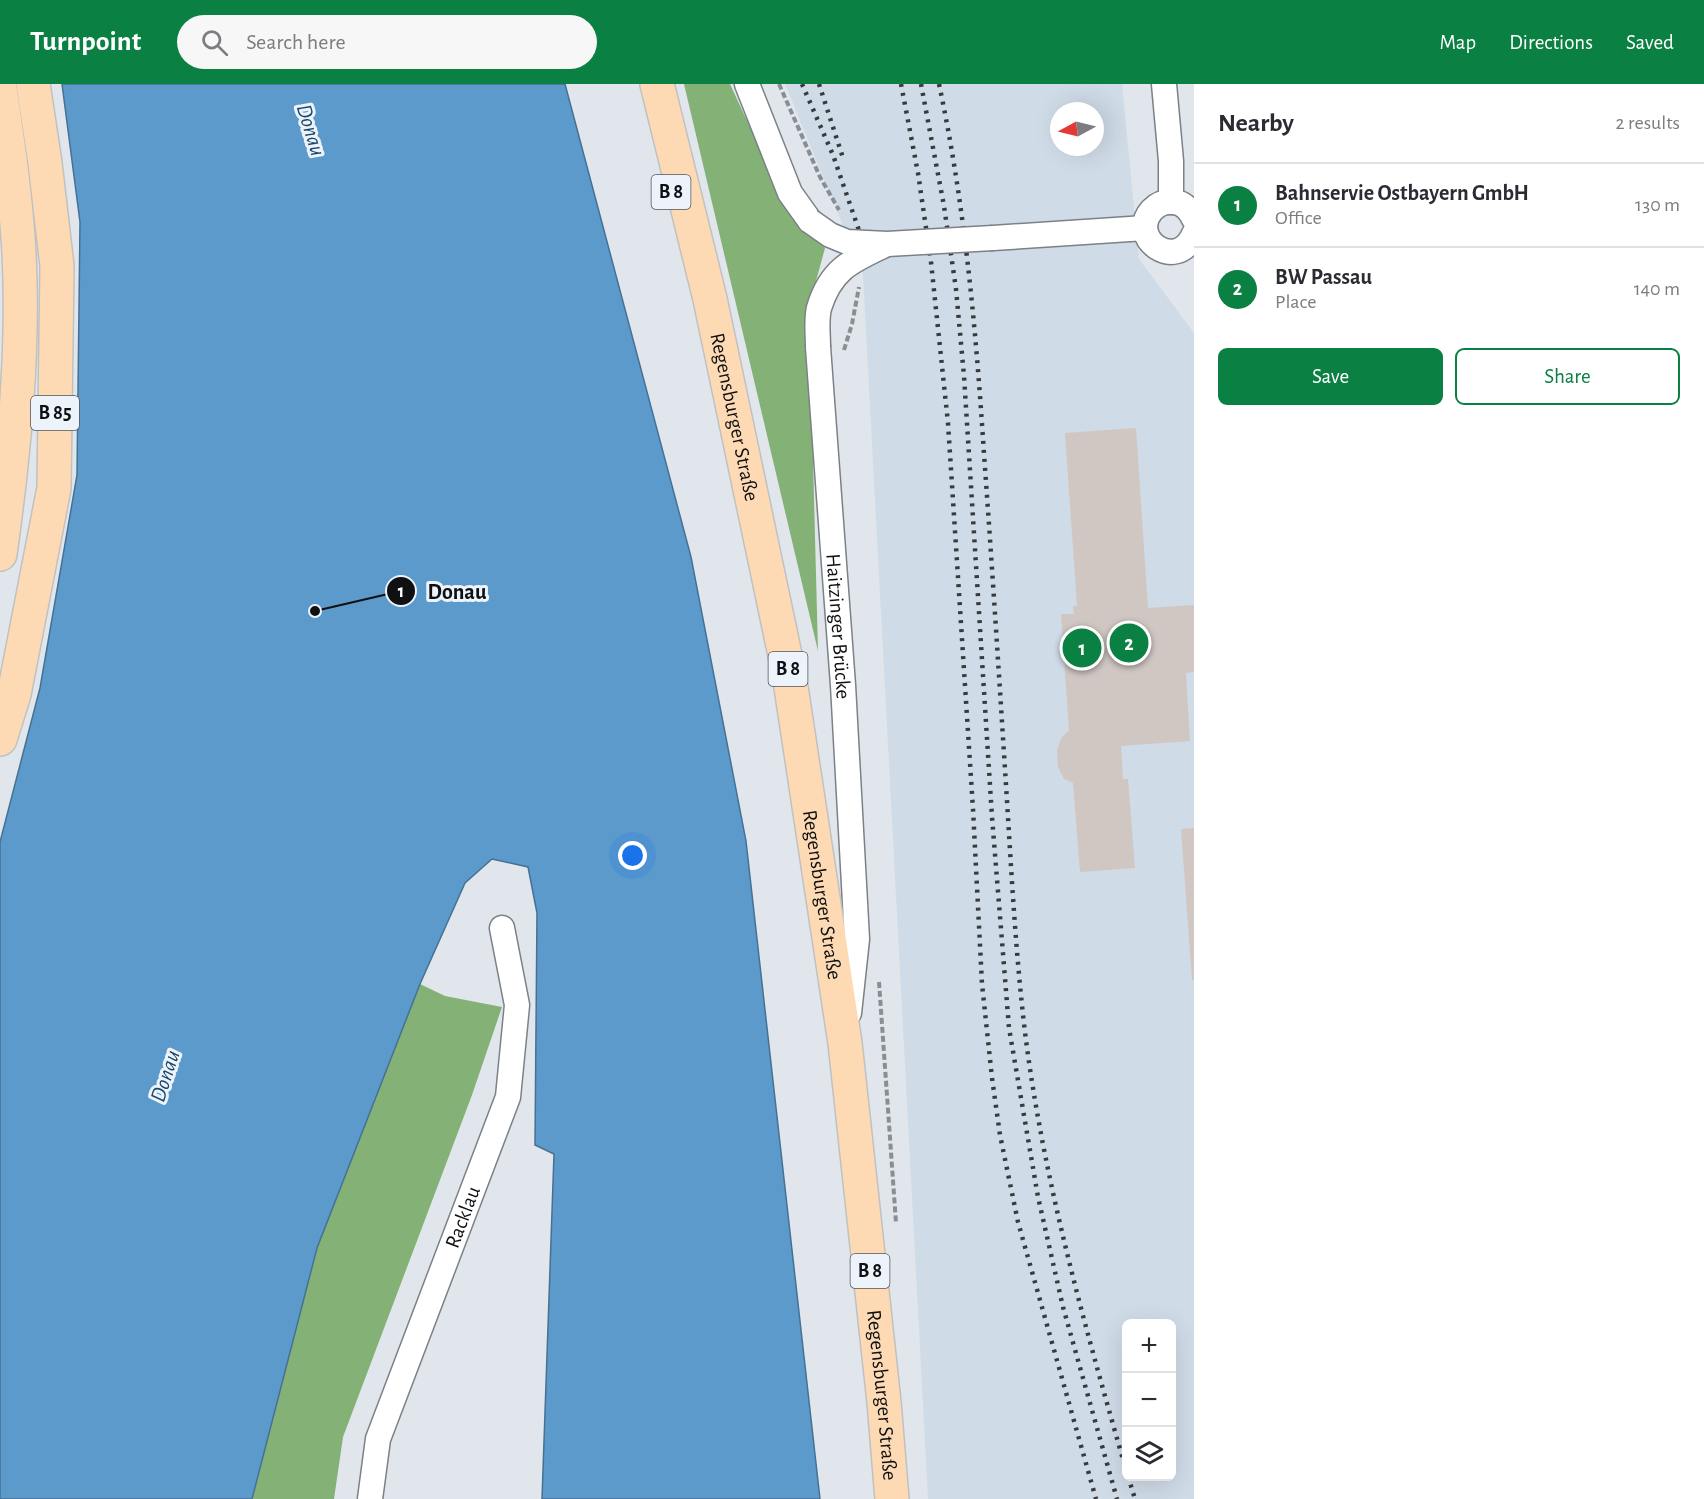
<!DOCTYPE html>
<html lang="en">
<head>
<meta charset="utf-8">
<style>
  body { margin:0; font-family:"Alegreya Sans",sans-serif; background:#f7f7f7; color:#2b2b33 }
  .controls { position:absolute; right:18px; bottom:18px; display:grid; overflow:hidden; border-radius:9px; box-shadow:0 6px 24px #0002 }
  .controls button { width:54px; height:54px; display:grid; place-items:center; padding:0; border:0; border-bottom:2px solid #e1e1e2; background:#fff; color:#2b2b33; font:30px sans-serif }
  .compass { position:absolute; left:1050px; top:18px; width:54px; height:54px; border-radius:50%; background:#fff; box-shadow:0 6px 24px #0002; rotate:263deg }
  .you { position:absolute; left:633px; top:772px; width:21px; height:21px; margin:-15px; border:4px solid #fff; border-radius:50%; background:#1a73e8; box-shadow:0 0 0 9px #1a73e833 }
  .badge { display:grid; place-items:center; width:39px; height:39px; border-radius:50%; background:#0b8043; color:#fff; font-size:20px; font-weight:700 }
  .pin { position:absolute; translate:-50% -50%; border:3px solid #fff; box-shadow:0 2px 6px #0006 }
  .list { margin:0; padding:0; list-style:none }
  h2 { display:flex; justify-content:space-between; align-items:center; height:78px; margin:0; padding:0 24px; font-size:26px }
  h2 small { font-size:20px; font-weight:400; color:#7c7c81 }
  .list li { display:grid; grid-template-columns:39px 1fr auto; gap:18px; align-items:center; box-sizing:border-box; height:84px; padding:0 24px; border-top:2px solid #e1e1e2 }
  .list b { display:block; font-size:22px; white-space:nowrap }
  .list p { margin:0; font-size:20px; white-space:nowrap; color:#7c7c81 }
  .list em { font-size:20px; font-style:normal; color:#7c7c81 }
  .actions { display:flex; gap:12px; padding:18px 24px }
  .actions a { flex:1; padding:14px 0; border:2px solid #0b8043; border-radius:9px; text-align:center; font-size:21px; color:#0b8043 }
  .actions .main { background:#0b8043; color:#fff }
  .icon { flex:none; width:33px; height:33px; fill:none; stroke:currentColor; stroke-width:2; stroke-linecap:round; stroke-linejoin:round }
  .map { position:relative; flex:none; width:1194px; height:1415px; overflow:hidden }
  header { display:flex; align-items:center; gap:36px; box-sizing:border-box; height:84px; padding:0 30px; background:#0b8043; color:#fff }
  header strong { font-size:28px }
  nav { display:flex; gap:33px; margin-inline-start:auto; font-size:21px }
  .search { width:420px; height:54px; background:#f7f7f7; display:flex; align-items:center; gap:15px; box-sizing:border-box; padding:0 21px; border-radius:33px; color:#7c7c81; font-size:22px }
  main { display:flex }
  aside { flex:1; background:#fff }
  .map>svg:first-child { display:block }
  .built { fill:#cfdbe7; fill-rule:evenodd }
  .forest { fill:#84b175 }
  .water { fill:#5d9acc; stroke:#457194; stroke-width:1.5 }
  .building { fill:#d0c7c3 }
  .lines { fill:none; stroke-linecap:round; stroke-linejoin:round }
  .minor-casing { stroke:#7b8187; stroke-width:27 }
  .primary-casing { stroke:#c0c1c1; stroke-width:36 }
  .path { stroke:#8a8e93; stroke-width:4; stroke-dasharray:6 3; stroke-linecap:butt }
  .minor { stroke:#fff; stroke-width:24 }
  .primary { stroke:#fedab4; stroke-width:33 }
  .rail { stroke:#383b3d; stroke-width:4.5; stroke-dasharray:3 6; stroke-linecap:butt }
  .minor-bridge-casing { stroke:#7b8187; stroke-width:27; stroke-linecap:butt }
  .minor-bridge { stroke:#fff; stroke-width:24 }
  .labels { text-anchor:middle; dominant-baseline:central; stroke-width:6; stroke-linejoin:round; paint-order:stroke }
  .shield { fill:#edf3fa; stroke:#515458; stroke-width:1.5 }
  .shield-label { font-size:20px; font-weight:bold; fill:#0e1012 }
  .street-label { font-size:21px; fill:#0e1012; stroke:#edf3fa }
  .water-label { font-size:22px; font-style:italic; fill:#194769; stroke:#edf3fa }
  .leader { fill:none; stroke:#0e1012; stroke-width:2 }
  .callout-dot { fill:#0e1012; stroke:#edf3fa; stroke-width:2 }
  .mark-label { font-size:18px; text-anchor:middle; font-weight:bold; fill:#fff }
  .callout-label { font-size:22px; text-anchor:middle; font-weight:bold; fill:#0e1012; stroke:#edf3fa; stroke-width:6; stroke-linejoin:round; paint-order:stroke }
</style>
</head>
<body>
<header>
<strong>Turnpoint</strong>
<div class="search"><svg class="icon" aria-label="search" viewBox="0 0 24 24"><circle cx="10" cy="10" r="6"/><path d="M15 15l6 6"/></svg>Search here</div>
<nav><a>Map</a><a>Directions</a><a>Saved</a></nav>
</header>
<main>
<div class="map">
<svg width="1194" height="1415" viewBox="0 0 1194 1415">
  <rect width="100%" height="100%" fill="#e0e6ec"/>
  <path class="built" d="M785 0H1122L1139 175 1194 249V1415H928L863 190ZM1059 27H1095V63H1059ZM1126 1240H1172V1392H1126Z"/>
  <g class="forest">
    <path d="M684 0H730L786 121 825 164 809 223 818 567Z"/>
    <path d="M420 900 445 912 502 923 472 1011 343 1353 334 1415H252L317 1164Z"/>
  </g>
  <path class="water" d="M62 0H565L691 473 746 757 820 1415H542L554 1070 535 1061 537 829 528 783 492 775 465 799 420 900 317 1164 252 1415H0V758L40 604 77 391 80 138Z"/>
  <g class="building">
    <path d="M1136 344 1148 524 1194 521V588L1186 589 1190 657 1121 662 1123 695H1128L1135 784 1080 788 1073 699 1064 695 1058 683 1057 665 1062 653 1069 647 1061 530H1074L1073 522H1077L1065 349Z"/>
    <path d="M1194 744V896H1192L1181 745Z"/>
  </g>
  <g class="lines">
    <g class="minor-casing">
      <g id="minor">
        <path d="M747 0 790 109 810 137"/>
        <path d="M1164 0 1171 77V118"/>
        <path d="M1194 135C1190 126 1184 119 1174 118 1166 117 1158 120 1152 126 1127 154 1177 190 1194 150"/>
        <path d="M993 154 1145 144"/>
        <path id="s1" d="M818 263 843 601 857 855 849 929"/>
        <path id="s2" d="M370 1415 378 1355 508 1013 517 921 502 844"/>
      </g>
    </g>
    <g class="primary-casing">
      <g id="primary">
        <path id="s3" d="M657 0 710 215 789 590 845 959 884 1318 892 1415"/>
        <path d="M0 5C8 59 16 114 19 169 24 269 14 370 0 470"/>
        <path d="M0 655 14 610 54 404 57 182 45 79 33 0"/>
      </g>
    </g>
    <g class="path">
      <path d="M779 0 820 93 839 126"/>
      <path d="M844 266 852 240 859 203"/>
      <path d="M879 898 896 1139"/>
    </g>
    <use href="#minor" class="minor"/>
    <use href="#primary" class="primary"/>
    <g class="rail">
      <path d="M802 0 833 71 862 155"/>
      <path d="M819 0 843 74"/>
      <path d="M901 0 918 89 931 178 948 339 973 725 982 900 992 994 1000 1051 1018 1138 1096 1415"/>
      <path d="M921 0 944 122 956 205 964 292 992 733 1009 944 1038 1113 1063 1223 1117 1415"/>
      <path d="M939 0C965 122 976 246 984 370 992 480 999 591 1006 701 1011 781 1015 860 1024 940 1042 1092 1084 1239 1126 1386"/>
      <path d="M1128 1392 1135 1415"/>
    </g>
    <g class="minor-bridge-casing">
      <g id="minor-bridge">
        <path d="M810 137 830 151 847 158 887 160 993 154"/>
        <path d="M818 263C818 251 816 236 819 224 831 185 851 177 885 161"/>
      </g>
    </g>
    <use href="#minor-bridge" class="minor-bridge"/>
  </g>
  <g class="labels">
    <g class="shield">
      <rect x="651.5" y="91" width="39" height="34" rx="4.5"/>
      <rect x="31" y="312" width="48" height="34" rx="4.5"/>
      <rect x="768.5" y="568" width="39" height="34" rx="4.5"/>
      <rect x="850.5" y="1170" width="39" height="34" rx="4.5"/>
    </g>
    <g class="shield-label">
      <text x="671" y="108">B 8</text>
      <text x="55" y="329">B 85</text>
      <text x="788" y="585">B 8</text>
      <text x="870" y="1187">B 8</text>
    </g>
    <g class="street-label">
      <text stroke="none"><textPath href="#s3" startOffset="342">Regensburger Straße</textPath></text>
      <text stroke="none"><textPath href="#s1" startOffset="280">Haitzinger Brücke</textPath></text>
      <text stroke="none"><textPath href="#s3" startOffset="828">Regensburger Straße</textPath></text>
      <text stroke="none"><textPath href="#s2" startOffset="298">Racklau</textPath></text>
      <text stroke="none"><textPath href="#s3" startOffset="1332">Regensburger Straße</textPath></text>
    </g>
    <g class="water-label">
      <text transform="translate(311 46) rotate(73)">Donau</text>
      <text transform="translate(165 992) rotate(-72)">Donau</text>
    </g>
  </g>
  <path class="leader" d="M315 527L401 507"/>
  <g class="callout-dot">
    <circle cx="315" cy="527" r="6"/>
    <circle cx="401" cy="507" r="15"/>
  </g>
  <g class="mark-label">
    <text x="401" y="513">1</text>
  </g>
  <g class="callout-label">
    <text x="457" y="515">Donau</text>
  </g>
</svg>
<div class="controls">
<button>+</button>
<button>−</button>
<button><svg class="icon" aria-label="layers" viewBox="0 0 24 24"><path d="M12 4l9 5-9 5-9-5zM3 14l9 5 9-5"/></svg></button>
</div>
<svg class="compass" viewBox="-18 -18 36 36"><path d="M0-13l5 13h-10z" fill="#e53935"/><path d="M0 13l5-13h-10z" fill="#7c7c81"/></svg>
<div class="you"></div>
<div class="pin badge" style="left:1082px;top:564px">1</div>
<div class="pin badge" style="left:1129px;top:559px">2</div>
</div>
<aside>
<h2>Nearby<small>2 results</small></h2>
<ul class="list">
<li><span class="badge">1</span><div><b>Bahnservie Ostbayern GmbH</b><p>Office</p></div><em>130 m</em></li>
<li><span class="badge">2</span><div><b>BW Passau</b><p>Place</p></div><em>140 m</em></li>
</ul>
<div class="actions"><a class="main">Save</a><a>Share</a></div>
</aside>
</main>
</body>
</html>
